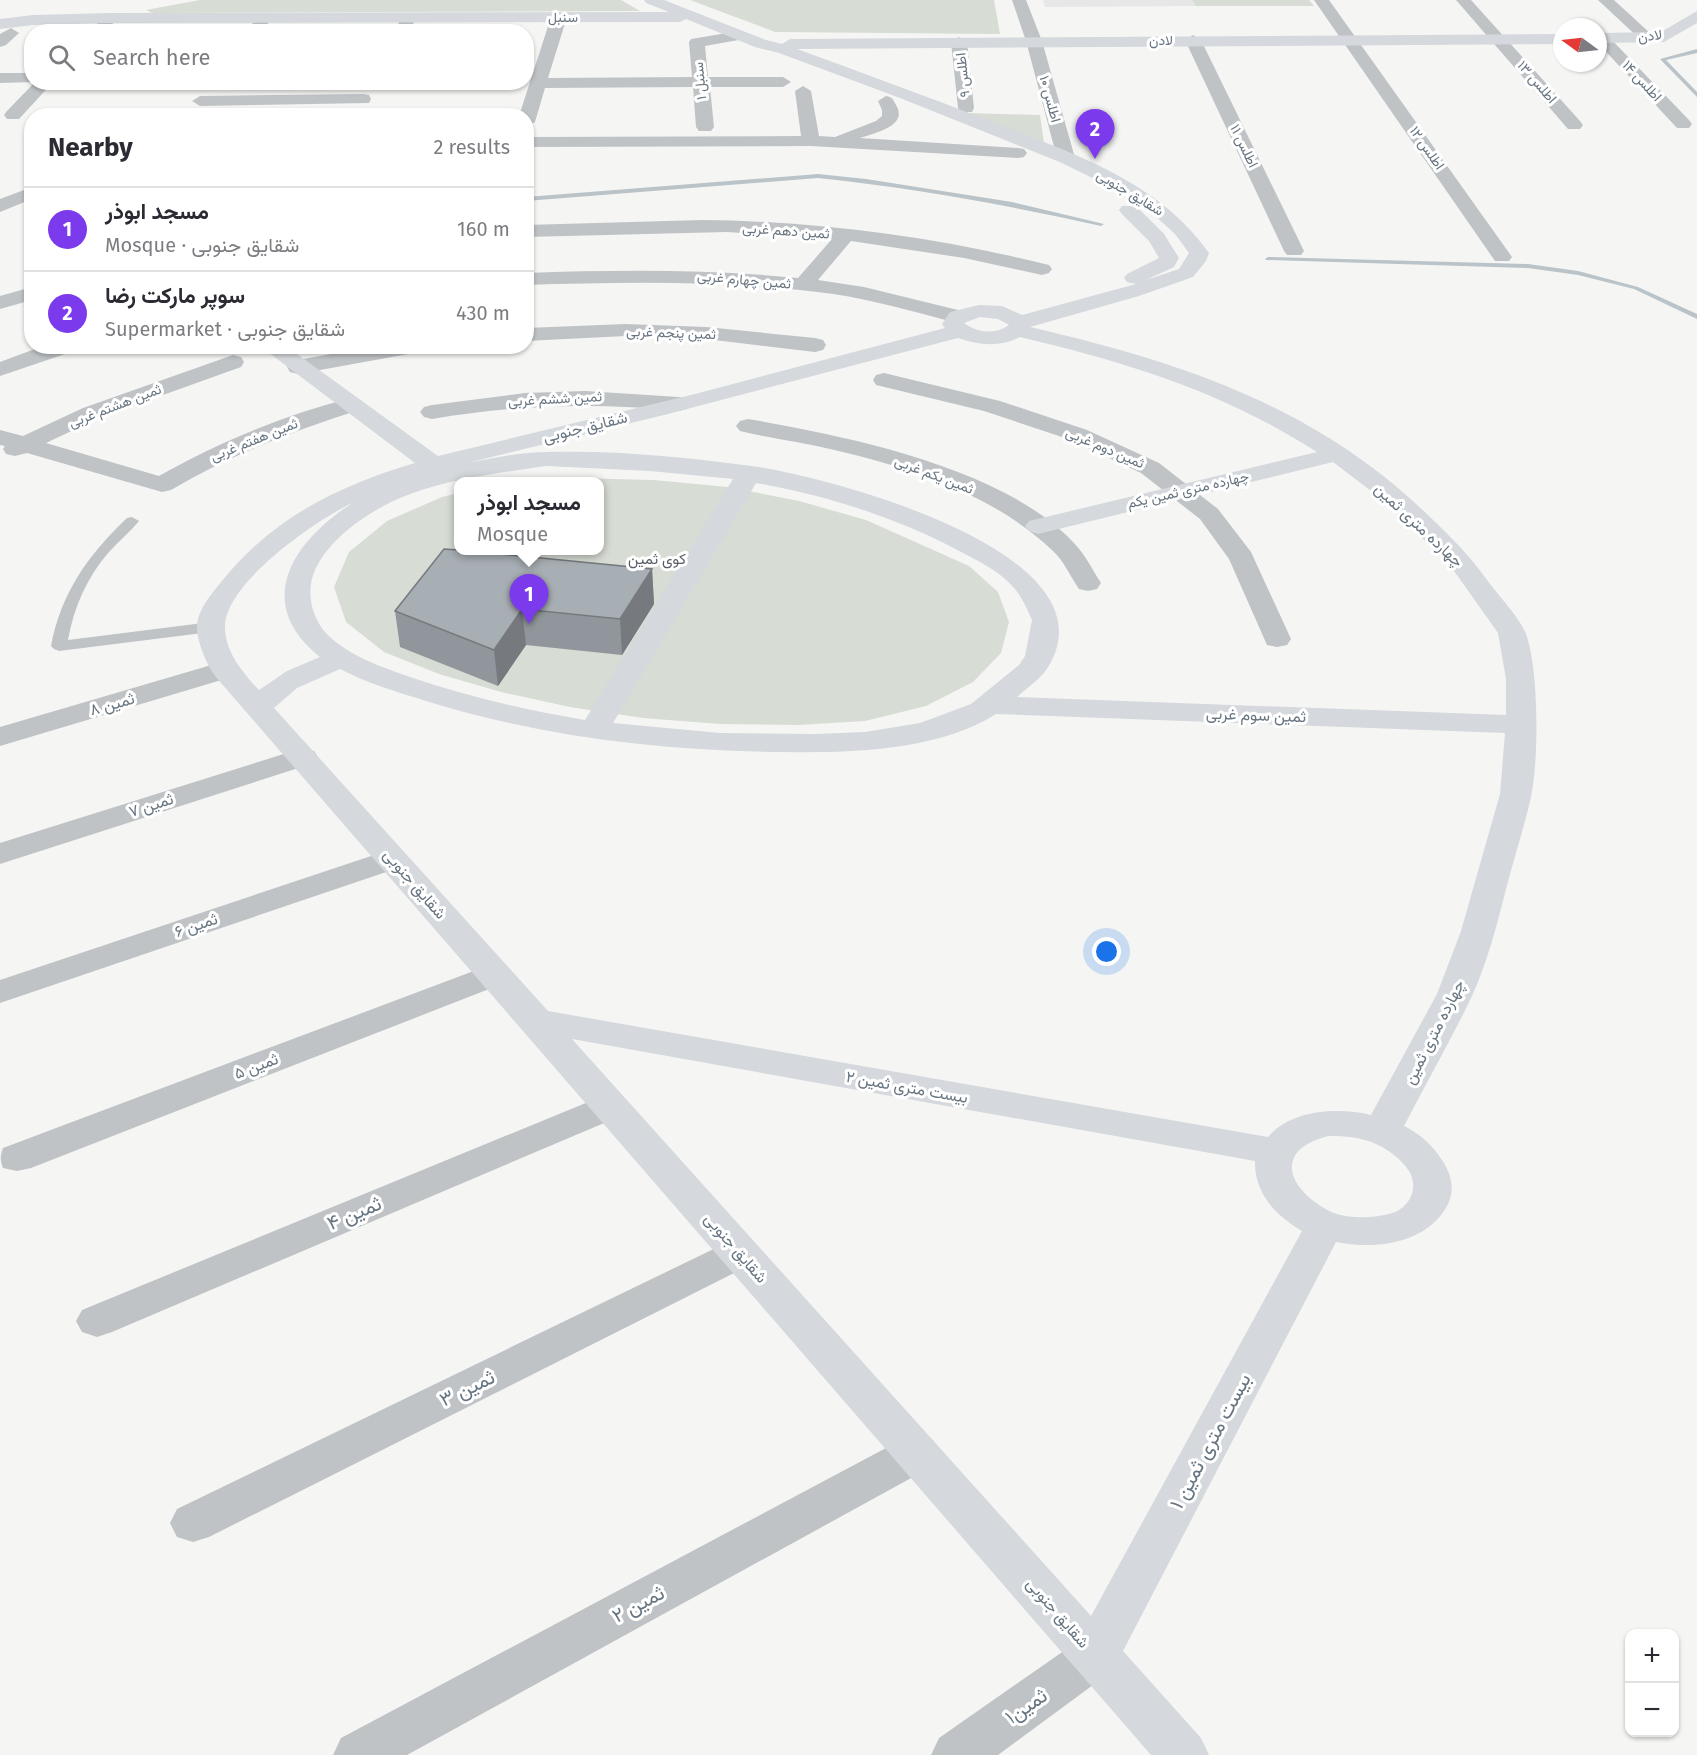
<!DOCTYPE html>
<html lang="en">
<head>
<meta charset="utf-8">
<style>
  body { margin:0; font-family:"Fira Sans",Vazirmatn,sans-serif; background:#f2f2f3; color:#2b2b33 }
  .controls { position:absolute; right:18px; bottom:18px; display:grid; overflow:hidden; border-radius:12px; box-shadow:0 2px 4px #0004 }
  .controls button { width:54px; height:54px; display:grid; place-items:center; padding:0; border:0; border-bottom:2px solid #e1e1e2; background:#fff; color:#2b2b33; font:30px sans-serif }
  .compass { position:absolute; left:1553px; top:18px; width:54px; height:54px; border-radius:50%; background:#fff; box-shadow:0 2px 4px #0004; rotate:285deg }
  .you { position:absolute; left:1107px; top:952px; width:21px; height:21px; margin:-15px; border:4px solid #fff; border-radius:50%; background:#1a73e8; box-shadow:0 0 0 9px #1a73e833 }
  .badge { display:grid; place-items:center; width:39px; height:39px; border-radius:50%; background:#7c3aed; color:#fff; font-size:20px; font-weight:700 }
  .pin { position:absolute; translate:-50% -50px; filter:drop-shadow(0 2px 3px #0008) }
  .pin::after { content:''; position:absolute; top:32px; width:21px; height:18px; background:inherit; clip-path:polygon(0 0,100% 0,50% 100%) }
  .popup { position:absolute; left:454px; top:477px; width:150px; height:78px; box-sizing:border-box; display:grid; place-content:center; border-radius:12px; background:#fff; filter:drop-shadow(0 2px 4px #0005); font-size:20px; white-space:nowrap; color:#7c7c81 }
  .popup b { font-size:22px; color:#2b2b33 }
  .popup::after { content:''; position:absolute; left:50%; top:100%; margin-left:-12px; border:12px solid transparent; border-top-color:#fff }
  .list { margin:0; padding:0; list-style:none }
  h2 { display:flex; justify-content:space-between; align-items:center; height:78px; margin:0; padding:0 24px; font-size:26px }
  h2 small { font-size:20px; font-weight:400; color:#7c7c81 }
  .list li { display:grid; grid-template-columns:39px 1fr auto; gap:18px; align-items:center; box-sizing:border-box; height:84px; padding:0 24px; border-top:2px solid #e1e1e2 }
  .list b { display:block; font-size:22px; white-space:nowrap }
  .list p { margin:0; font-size:20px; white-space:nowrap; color:#7c7c81 }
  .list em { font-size:20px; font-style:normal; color:#7c7c81 }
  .icon { flex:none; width:33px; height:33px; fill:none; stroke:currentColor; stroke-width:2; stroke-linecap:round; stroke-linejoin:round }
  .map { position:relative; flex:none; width:1697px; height:1755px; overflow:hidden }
  .search { position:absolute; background:#fff; box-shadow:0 2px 4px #0004; left:24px; top:24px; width:510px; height:66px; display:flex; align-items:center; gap:15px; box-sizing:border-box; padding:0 21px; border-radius:24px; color:#7c7c81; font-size:22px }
  .panel { position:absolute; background:#fff; box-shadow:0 2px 4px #0004; left:24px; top:108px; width:510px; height:246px; border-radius:24px }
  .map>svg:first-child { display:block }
  .built { fill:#e6e7e6 }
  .green { fill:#d7dcd4 }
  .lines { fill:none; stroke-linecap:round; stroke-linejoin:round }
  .stream { fill:#bac3c8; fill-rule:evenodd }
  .lane { fill:#bfc3c6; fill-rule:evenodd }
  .street { fill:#bfc3c6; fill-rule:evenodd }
  .secondary { fill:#d5d8dc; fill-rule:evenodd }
  .wall { fill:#90969b }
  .shaded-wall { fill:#767a7e }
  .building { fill:#a8afb4; stroke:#767a7e; stroke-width:1.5 }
  .labels { text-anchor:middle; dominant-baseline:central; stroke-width:6; stroke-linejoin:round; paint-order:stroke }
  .far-street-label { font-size:14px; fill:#677581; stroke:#fff }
  .far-neighbourhood-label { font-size:15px; fill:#555e67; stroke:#fff }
  .street-label { font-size:16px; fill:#677581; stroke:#fff }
  .near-street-label { font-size:20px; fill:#677581; stroke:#fff }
</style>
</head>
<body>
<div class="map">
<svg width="1697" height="1755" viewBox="0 0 1697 1755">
  <rect width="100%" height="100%" fill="#f5f6f3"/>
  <path class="built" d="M1043 0H1192L1196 6 1045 7Z"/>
  <g class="green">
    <path d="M200 0H621L640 11 152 13 146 10Z"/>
    <path d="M690 0H994L1000 34 775 32Z"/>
    <path d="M1192 0H1309L1314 6H1196Z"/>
    <path d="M967 113 1040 115 1044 143Z"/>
    <path d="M576 478 653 480 728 487 799 501 866 520 969 566 998 592 1009 622 1001 653 973 682 926 706 865 721 798 725 720 724 643 718 570 707 501 692 439 674 384 652 346 622 334 587 349 552 387 521 442 497 458 493V550H600V482L523 481Z"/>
  </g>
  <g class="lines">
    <g class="stream">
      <path d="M1697 49V53L1666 60 1697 92V97L1660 59Z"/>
      <path d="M818 174 866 179 1012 202 1104 224 1101 226C1007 205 913 188 818 178L526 201V197Z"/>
      <path d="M1268 257 1528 264 1578 271 1638 287 1697 314V319L1634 289 1578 275 1528 268 1266 260 1265 259Z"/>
    </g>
    <path class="lane" d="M132 517 139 521C130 532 119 541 109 552 87 577 74 607 68 640L211 622 219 627 211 632 59 651 54 649 51 646C61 593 88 555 127 518Z"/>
    <g class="street">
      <path d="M1012 0H1026L1042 41 1075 158 1072 162H1060L1057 158 1026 41Z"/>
      <path d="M1314 0H1329L1512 257 1509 261H1495Z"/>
      <path d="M1456 0H1471L1580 121 1583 125 1580 129H1568Z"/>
      <path d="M1598 0H1614L1652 35 1655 38 1652 41H1642Z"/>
      <path d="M559 12 567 17 548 78 692 77 689 42 691 39 739 31 747 36 744 39 705 46 708 77H783L791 82 783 87H710L714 127 711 131H699L696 127 693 87 545 88 535 122 526 127V116H519L551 17Z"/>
      <path d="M110 13 118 18 105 32H89L105 15Z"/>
      <path d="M264 13 272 18 261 32H246L259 15Z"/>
      <path d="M408 13 416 18 409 32H394L403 15Z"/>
      <path d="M11 28 19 33 6 45 0 47V34Z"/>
      <path d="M1602 33 1607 35 1689 120 1692 124 1689 128H1677L1598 43V34Z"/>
      <path d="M1193 35 1201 40 1304 251 1301 255H1287L1284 251 1185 40Z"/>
      <path d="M959 37 967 42 974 108 972 112H960L958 108 951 42Z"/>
      <path d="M0 73H32V82H34L0 83Z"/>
      <path d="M35 82H53L19 119H7L4 115 7 111Z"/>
      <path d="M803 86 811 91 819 136 835 137 876 121 882 116V110L878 101 886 96C892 97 893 99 896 105 909 126 874 133 860 138L1018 148 1024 149 1027 153 1024 157 1018 158 811 146 526 147V137L801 136 795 91Z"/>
      <path d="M363 94 369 95 371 99 369 103 200 106 192 101 200 96Z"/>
      <path d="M32 187V199L0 212V199Z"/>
      <path d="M702 220C818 221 936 237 1049 265L1052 269 1049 273 1042 275 964 258 851 241 818 280 864 287 966 312 969 317 966 322 958 323C917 313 875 300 833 294 732 280 628 282 526 285V273C617 270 708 269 798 278L832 239 727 232 526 237V225Z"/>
      <path d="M32 287V300L0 309V296Z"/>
      <path d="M626 324 706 327 815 338 823 340 826 345 823 350 815 352 706 339 626 336 526 341V328Z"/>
      <path d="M43 346H77L74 351 0 376V362Z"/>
      <path d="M375 346H425L422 351 414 353 298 374 290 372 287 367 290 362 298 360Z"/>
      <path d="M233 355 241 357 244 362 241 367 99 418 46 443 159 476C219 442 284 415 351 398L359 400 363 405 359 410C293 431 230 455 171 490L162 492 27 453 15 456 6 454 3 449 5 446 0 445V430L23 436 83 408Z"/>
      <path d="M884 373 1000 401 1087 430 1159 463 1218 509 1251 552 1291 639 1287 645 1277 647 1267 645 1229 559 1200 519 1141 473 1071 440 984 411 876 385 873 380 876 375Z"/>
      <path d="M585 391 679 397 687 399 691 404 687 409 679 411C595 402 515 405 432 419L424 417 420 412 424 407 432 405 525 393Z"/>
      <path d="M748 419C846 436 1002 467 1073 542 1085 554 1092 569 1101 583L1097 589 1088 591 1079 589C1070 576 1064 561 1053 551 994 494 908 467 830 449 800 442 769 438 740 431L736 426 740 421Z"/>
      <path d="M225 661 235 664 239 670 235 676 0 746V727Z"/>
      <path d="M303 748 314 751 318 757 314 763 0 864V843Z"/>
      <path d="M392 849 404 852 408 859 404 866 0 1003V980Z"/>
      <path d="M495 963 507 966 513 974 507 982 31 1168 17 1171 3 1168C0 1160 0 1156 3 1148Z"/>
      <path d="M610 1093 623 1097 629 1106 623 1115 112 1332 97 1337 82 1332 76 1321 82 1310Z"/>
      <path d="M740 1238 754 1243 760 1253 754 1263 209 1537 193 1542 177 1537 170 1523 177 1509 726 1243Z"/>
      <path d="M917 1435 933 1440 939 1453 933 1466 407 1755H333L341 1738 901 1440Z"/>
      <path d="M1095 1634 1112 1641 1120 1656 1112 1671 998 1755H931L939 1738 1078 1641Z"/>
    </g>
    <g class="secondary">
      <path d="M644 0H664L766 40 782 44 790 39 1562 34V44L797 49C862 73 926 96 990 121 1069 152 1158 180 1209 253L1206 261 1193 277 1139 296 1030 327C1181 362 1316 406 1430 517 1451 537 1470 556 1487 580 1498 595 1520 618 1526 634 1539 670 1539 759 1531 797 1524 828 1514 858 1506 889 1497 925 1487 963 1472 996 1451 1040 1426 1083 1404 1126 1421 1134 1434 1147 1444 1163 1452 1177 1455 1191 1447 1206 1426 1244 1375 1250 1336 1242L1123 1651 1201 1738 1209 1755H1151L215 676C206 663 196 640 197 624 199 608 212 593 222 581 272 518 340 485 415 463L260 346H286L438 456 695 394 945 328 942 324 950 312 979 305 1002 306 1022 315 1136 284 1127 282 1124 278 1127 274 1159 258 1149 241 1122 214 1119 210 1122 206H1136L1164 234 1179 258 1174 267 1146 280 1179 269 1189 253 1175 234 1152 213 1125 194 1062 163 900 98 779 53 755 47 686 19 680 22 110 23 33 25 0 29V19L33 15 110 13 669 12 646 3ZM980 317 998 319 1009 325C995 335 978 333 964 323ZM1020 337C1129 363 1221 391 1317 452L1029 521 1025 526 1029 531 1038 534 1333 462 1387 503 1452 568 1498 633 1506 679V715L1017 697C1029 686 1044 677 1051 662 1110 549 823 476 752 466 685 457 615 450 548 452 522 452 493 458 467 463L668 414 958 338C978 345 1000 348 1020 337ZM546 466 650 471 733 479 585 720C526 710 469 697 413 678 384 668 354 658 331 638 316 625 308 604 311 584 314 564 330 545 345 532 402 483 475 477 546 466ZM756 483C828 496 896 517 961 552 979 561 1001 572 1014 588 1022 597 1027 609 1032 620L1025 656 1019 665 971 704 920 723 865 732 815 734 720 733 613 723ZM354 502C294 540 251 602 320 657L287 671 259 690C243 673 225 652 225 627 225 582 318 519 354 502ZM340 669C367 683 397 692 426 701 542 737 663 751 784 752 852 753 937 751 996 714L1505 733 1500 794 1461 931 1437 994 1371 1115C1339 1107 1291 1109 1268 1137L548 1011 274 708 297 688ZM572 1039 1255 1161C1254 1193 1276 1216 1302 1231L1091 1616ZM1328 1136C1345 1136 1362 1137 1378 1145 1389 1150 1402 1160 1409 1171 1420 1189 1408 1210 1389 1214 1373 1218 1350 1219 1334 1213 1314 1205 1280 1178 1296 1154 1303 1144 1317 1139 1328 1136Z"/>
      <path d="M1697 11V23L1664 42 1598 43V33L1661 32Z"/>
    </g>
  </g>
  <path class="wall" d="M652 569 654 604 622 655 526 645 498 686 400 647 395 611Z"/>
  <g class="shaded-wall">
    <path d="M652 569 654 604 622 655 620 619Z"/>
    <path d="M522 609 526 645 498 686 494 650Z"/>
  </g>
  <path class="building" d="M444 549 459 550 652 569 620 619 522 609 494 650 395 611Z"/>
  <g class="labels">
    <g class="far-street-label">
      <text x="563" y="17">سنبل</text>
      <text transform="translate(1650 36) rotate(-7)">لادن</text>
      <text x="1161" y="40">لادن</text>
      <text transform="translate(963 75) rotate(-96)">اطلس ۹</text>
      <text transform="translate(700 81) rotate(-95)">سنبل ۱</text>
      <text transform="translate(1642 81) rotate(47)">اطلس ۱۴</text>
      <text transform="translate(1537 82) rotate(49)">اطلس ۱۳</text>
      <text transform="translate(1050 99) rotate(75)">اطلس ۱۰</text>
      <text transform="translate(1244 146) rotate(64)">اطلس ۱۱</text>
      <text transform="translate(1427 148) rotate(55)">اطلس ۱۲</text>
      <text transform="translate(1130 193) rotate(31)">شقایق جنوبی</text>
      <text transform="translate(786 231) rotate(4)">ثمین دهم غربی</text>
      <text transform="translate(744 280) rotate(5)">ثمین چهارم غربی</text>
      <text transform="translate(671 333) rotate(2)">ثمین پنجم غربی</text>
      <text transform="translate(555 399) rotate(-3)">ثمین ششم غربی</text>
      <text transform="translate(115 406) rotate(-21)">ثمین هشتم غربی</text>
      <text transform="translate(254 440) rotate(-22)">ثمین هفتم غربی</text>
      <text transform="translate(1105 448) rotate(23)">ثمین دوم غربی</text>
      <text transform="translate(934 475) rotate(21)">ثمین یکم غربی</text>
      <text transform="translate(1188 490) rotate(-13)">چهارده متری ثمین یکم</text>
    </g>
    <g class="far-neighbourhood-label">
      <text x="657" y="559">کوی ثمین</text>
    </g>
    <g class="street-label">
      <text transform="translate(585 427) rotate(-14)">شقایق جنوبی</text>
      <text transform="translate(1419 525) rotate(43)">چهارده متری ثمین</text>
      <text transform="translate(112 704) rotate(-16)">ثمین ۸</text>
      <text transform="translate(1256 715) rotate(2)">ثمین سوم غربی</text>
      <text transform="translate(151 805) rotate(-18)">ثمین ۷</text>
      <text transform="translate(415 884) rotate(49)">شقایق جنوبی</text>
      <text transform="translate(196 925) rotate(-19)">ثمین ۶</text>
      <text transform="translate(1434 1032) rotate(-63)">چهارده متری ثمین</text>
      <text transform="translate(256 1066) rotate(-21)">ثمین ۵</text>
      <text transform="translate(907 1087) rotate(10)">بیست متری ثمین ۲</text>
      <text transform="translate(736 1248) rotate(49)">شقایق جنوبی</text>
      <text transform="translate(1058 1613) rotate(49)">شقایق جنوبی</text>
    </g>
    <g class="near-street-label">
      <text transform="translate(354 1213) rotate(-23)">ثمین ۴</text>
      <text transform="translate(467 1388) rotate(-26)">ثمین ۳</text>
      <text transform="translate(1210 1441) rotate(-62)">بیست متری ثمین ۱</text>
      <text transform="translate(638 1604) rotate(-28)">ثمین ۲</text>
      <text transform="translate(1026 1706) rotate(-35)">ثمین۱</text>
    </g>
  </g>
</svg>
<div class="controls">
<button>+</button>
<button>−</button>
</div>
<svg class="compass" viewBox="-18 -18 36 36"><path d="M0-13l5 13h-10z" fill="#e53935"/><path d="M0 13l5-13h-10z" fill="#7c7c81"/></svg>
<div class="you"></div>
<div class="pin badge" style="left:529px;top:624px">1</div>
<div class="popup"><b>مسجد ابوذر</b>Mosque</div>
<div class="pin badge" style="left:1095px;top:159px">2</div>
<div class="search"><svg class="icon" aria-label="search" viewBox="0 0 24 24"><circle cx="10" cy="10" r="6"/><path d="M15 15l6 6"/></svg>Search here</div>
<section class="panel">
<h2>Nearby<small>2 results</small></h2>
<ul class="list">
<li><span class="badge">1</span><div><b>مسجد ابوذر</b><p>Mosque · شقایق جنوبی</p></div><em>160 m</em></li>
<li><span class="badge">2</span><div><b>سوپر مارکت رضا</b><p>Supermarket · شقایق جنوبی</p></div><em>430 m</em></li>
</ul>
</section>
</div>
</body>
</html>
